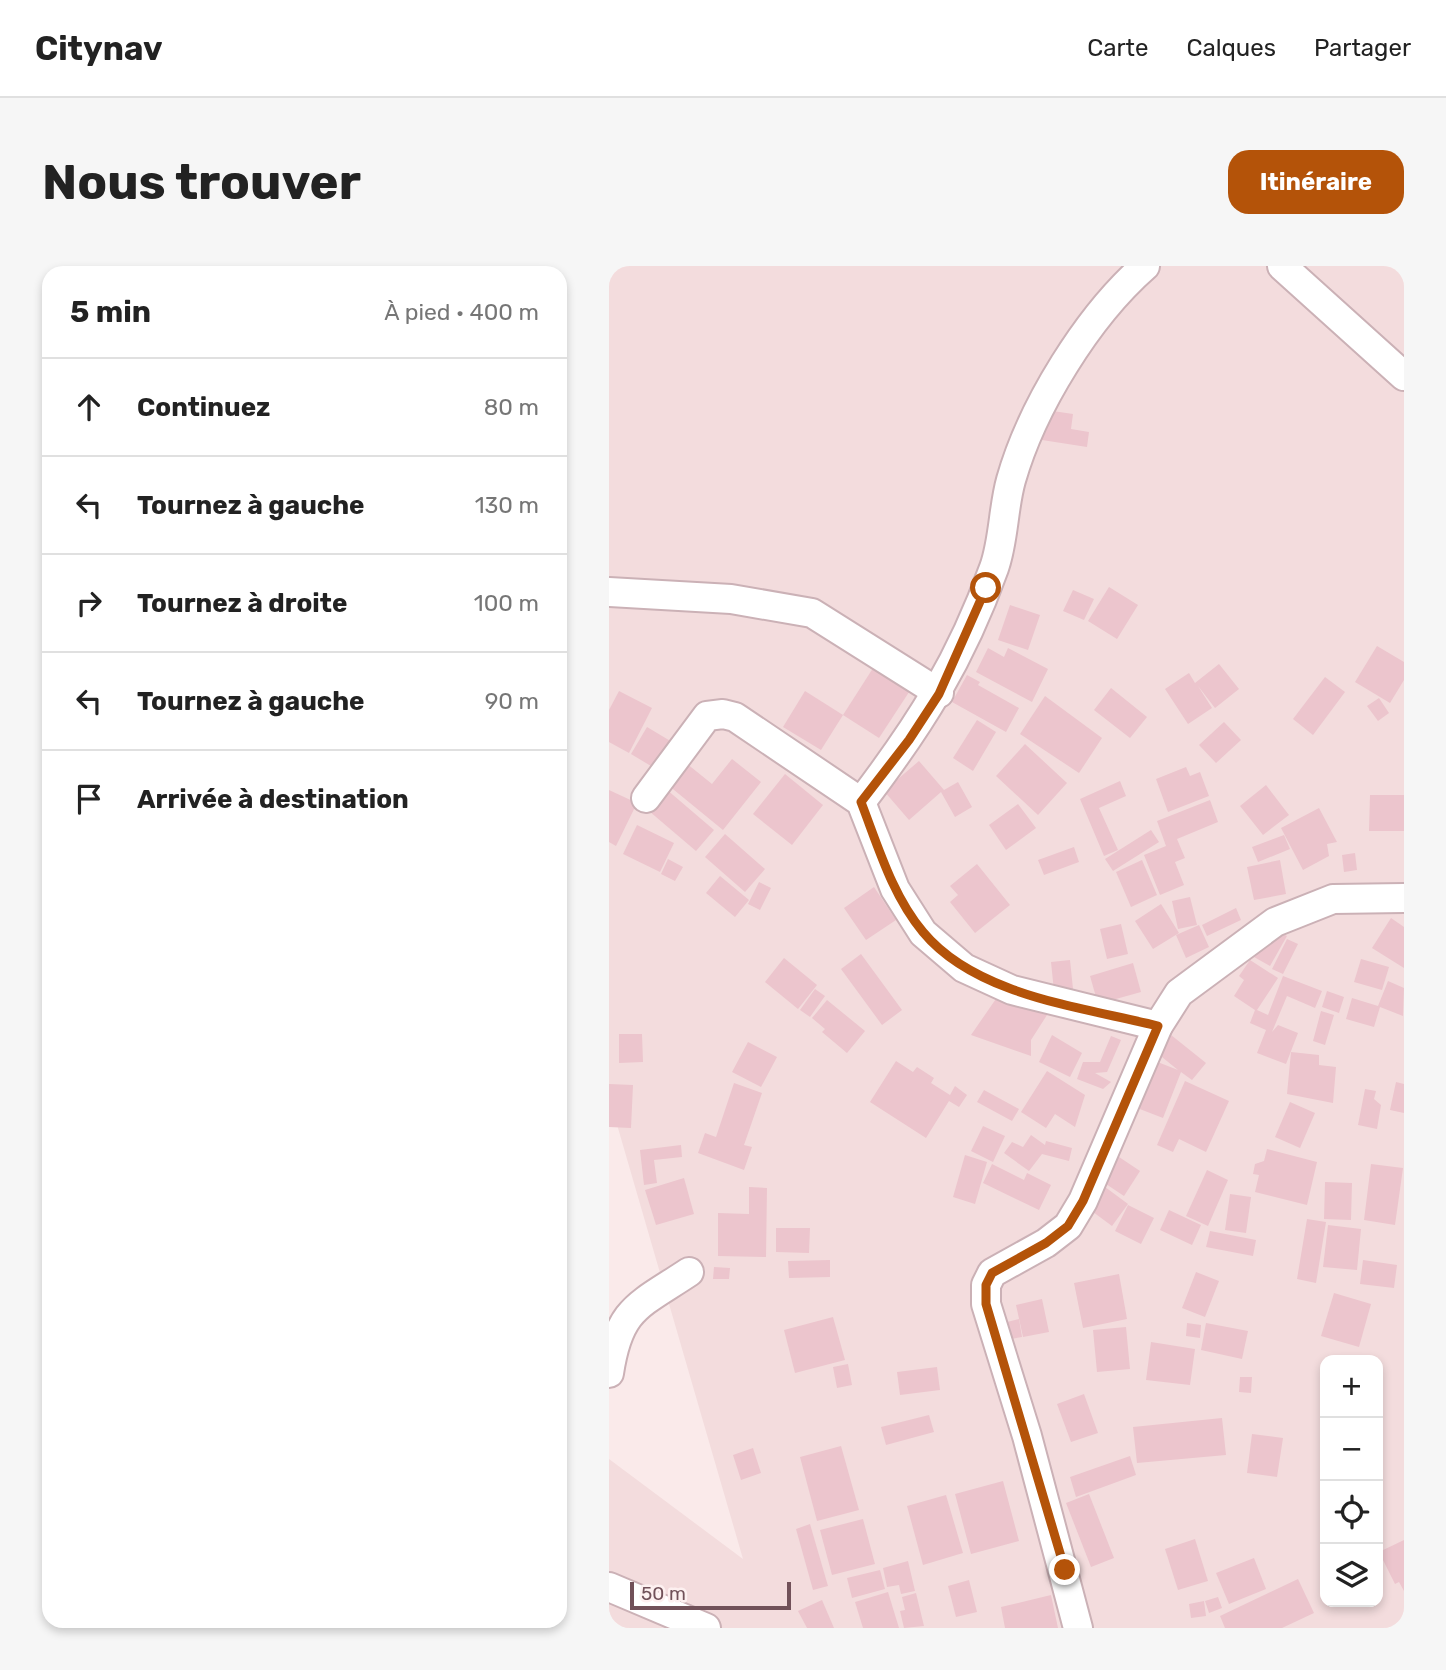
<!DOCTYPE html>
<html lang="fr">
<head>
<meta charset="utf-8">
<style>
  body { margin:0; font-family:Rubik,sans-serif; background:#f6f6f6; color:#222 }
  .controls { position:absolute; right:21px; bottom:21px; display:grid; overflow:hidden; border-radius:14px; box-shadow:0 4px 10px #0003 }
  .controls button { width:63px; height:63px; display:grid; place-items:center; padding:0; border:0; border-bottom:2px solid #e0e0e0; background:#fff; color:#222; font:35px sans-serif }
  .scale { position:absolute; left:21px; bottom:18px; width:161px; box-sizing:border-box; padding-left:7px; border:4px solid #715159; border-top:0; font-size:19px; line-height:24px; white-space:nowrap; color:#715159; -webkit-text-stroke:5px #fdf0f0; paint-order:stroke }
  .stop { position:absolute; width:21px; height:21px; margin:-16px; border:5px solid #b45309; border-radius:50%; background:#fff }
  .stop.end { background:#b45309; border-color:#fff; box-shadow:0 2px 7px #0008 }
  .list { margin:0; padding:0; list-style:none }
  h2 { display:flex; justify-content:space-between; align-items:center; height:91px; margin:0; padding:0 28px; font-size:30px }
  h2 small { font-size:23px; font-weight:400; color:#767676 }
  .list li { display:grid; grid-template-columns:46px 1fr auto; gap:21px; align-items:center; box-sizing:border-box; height:98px; padding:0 28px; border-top:2px solid #e0e0e0 }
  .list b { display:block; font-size:26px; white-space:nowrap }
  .list em { font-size:23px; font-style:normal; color:#767676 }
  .icon { flex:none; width:38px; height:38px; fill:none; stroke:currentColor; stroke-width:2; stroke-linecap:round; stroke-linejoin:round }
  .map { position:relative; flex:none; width:795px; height:1362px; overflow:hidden; border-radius:21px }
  header { display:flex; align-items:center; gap:42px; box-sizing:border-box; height:98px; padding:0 35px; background:#fff; border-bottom:2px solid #e0e0e0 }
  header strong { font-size:33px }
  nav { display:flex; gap:38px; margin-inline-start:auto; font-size:24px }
  .intro { display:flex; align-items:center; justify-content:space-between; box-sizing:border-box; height:168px; padding:0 42px }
  h1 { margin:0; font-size:49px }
  .button { padding:18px 32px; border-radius:21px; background:#b45309; color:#fff; font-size:24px; font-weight:700 }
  main { display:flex; gap:42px; padding:0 42px }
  aside { flex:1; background:#fff; border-radius:21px; box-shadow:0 4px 10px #0003 }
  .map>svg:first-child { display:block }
  .residential { fill:#f3dcdd; fill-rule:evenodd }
  .building { fill:#ecc5cd }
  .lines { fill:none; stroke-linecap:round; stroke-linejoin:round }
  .minor-casing { stroke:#cbb1b6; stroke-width:32 }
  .minor { stroke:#fff; stroke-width:28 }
  .route { stroke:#b45309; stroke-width:9 }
</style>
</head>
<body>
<header>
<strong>Citynav</strong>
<nav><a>Carte</a><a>Calques</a><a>Partager</a></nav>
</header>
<div class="intro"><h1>Nous trouver</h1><a class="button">Itinéraire</a></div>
<main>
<aside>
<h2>5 min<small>À pied · 400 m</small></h2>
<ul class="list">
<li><svg class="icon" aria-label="ahead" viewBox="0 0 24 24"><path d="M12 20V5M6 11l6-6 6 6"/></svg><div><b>Continuez</b></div><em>80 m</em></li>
<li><svg class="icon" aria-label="left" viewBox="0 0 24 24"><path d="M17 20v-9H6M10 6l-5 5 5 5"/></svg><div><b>Tournez à gauche</b></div><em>130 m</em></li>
<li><svg class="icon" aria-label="right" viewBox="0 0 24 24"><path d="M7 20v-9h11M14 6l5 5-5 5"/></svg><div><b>Tournez à droite</b></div><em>100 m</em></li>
<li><svg class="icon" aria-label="left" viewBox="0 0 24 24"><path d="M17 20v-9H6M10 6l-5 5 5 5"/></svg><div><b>Tournez à gauche</b></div><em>90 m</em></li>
<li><svg class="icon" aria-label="arrive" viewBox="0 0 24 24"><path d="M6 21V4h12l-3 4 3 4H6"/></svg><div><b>Arrivée à destination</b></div></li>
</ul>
</aside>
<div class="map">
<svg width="795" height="1362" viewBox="0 0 795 1362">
  <rect width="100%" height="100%" fill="#faeaea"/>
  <path class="residential" d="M0 0H795V1362H0V1193L134 1293 0 831ZM716 1094H769V1336H716Z"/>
  <g class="building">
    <path d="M437 144 464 148 462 163 480 166 478 181 433 174Z"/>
    <path d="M500 321 529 339 508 373 479 355Z"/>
    <path d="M464 324 485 333 475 354 454 345Z"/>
    <path d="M401 339 431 349 419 384 389 374Z"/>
    <path d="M768 380 795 396V414L781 437 746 416Z"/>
    <path d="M379 382 395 391 399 382 439 403 423 436 367 406Z"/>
    <path d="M610 398 630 423 606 442 589 420 603 442 579 458 556 423 580 407 586 417Z"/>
    <path d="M266 399 302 423 270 472 234 449Z"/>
    <path d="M358 409 371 416 369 419 410 442 397 466 343 436Z"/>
    <path d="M716 411 736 426 704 469 684 453Z"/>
    <path d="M502 422 538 451 521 472 485 444Z"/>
    <path d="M10 425 43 442 20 487 0 476V444Z"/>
    <path d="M196 425 234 449 212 484 174 461Z"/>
    <path d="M436 430 493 472 470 507 411 468Z"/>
    <path d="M770 432 780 447 769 455 758 440Z"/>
    <path d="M368 454 387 466 364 505 344 492Z"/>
    <path d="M615 456 632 474 607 497 590 479Z"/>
    <path d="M38 461 68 479 52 506 22 488Z"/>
    <path d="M416 478 458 517 429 549 387 510Z"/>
    <path d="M123 493 152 516 114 564 59 519 77 497 103 518Z"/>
    <path d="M310 495 335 524 349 516 363 541 346 551 332 526 300 554 275 525Z"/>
    <path d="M577 501 581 510 591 506 600 530 559 546 547 513Z"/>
    <path d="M176 508 214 539 183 579 144 548Z"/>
    <path d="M511 515 517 530 490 542 509 584 495 590 471 533Z"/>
    <path d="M657 519 680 549 654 569 631 540Z"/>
    <path d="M57 523 105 564 87 585 40 545Z"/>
    <path d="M0 524 28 537 7 580 0 576Z"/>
    <path d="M761 529H795V565H760Z"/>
    <path d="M601 534 609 556 568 573 576 592 566 596 575 619 551 629 535 589 557 580 548 555Z"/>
    <path d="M409 538 427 562 397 584 380 559Z"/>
    <path d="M710 542 728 576 718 578 720 590 694 604 672 562Z"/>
    <path d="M28 559 65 577 51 606 14 588Z"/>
    <path d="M542 564 550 576 504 605 496 593Z"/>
    <path d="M116 568 156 603 136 626 96 591Z"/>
    <path d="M675 569 681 583 649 596 643 581Z"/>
    <path d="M465 581 470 596 435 609 429 594Z"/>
    <path d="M746 587 748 604 735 606 733 589Z"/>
    <path d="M59 593 74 601 66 615 52 608Z"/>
    <path d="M533 594 548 629 522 641 507 606Z"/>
    <path d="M671 594 677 628 645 634 638 601Z"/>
    <path d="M368 598 401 639 366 667 341 636 349 629 341 620Z"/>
    <path d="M111 610 140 634 126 651 97 627Z"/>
    <path d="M150 616 162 622 151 644 139 638Z"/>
    <path d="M265 621 287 654 257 674 235 642Z"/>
    <path d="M581 631 588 659 569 663 563 635Z"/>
    <path d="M552 638 570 667 544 683 526 655Z"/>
    <path d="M627 642 632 654 598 670 593 659Z"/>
    <path d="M782 652 795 661V702L763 682Z"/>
    <path d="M512 658 519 688 498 693 491 663Z"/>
    <path d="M590 659 600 681 577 692 567 669Z"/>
    <path d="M662 661 678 670 661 700 645 691Z"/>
    <path d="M678 673 689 678 674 708 663 703Z"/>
    <path d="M252 688 293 744 273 759 232 703Z"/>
    <path d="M175 692 208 719 189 743 156 716Z"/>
    <path d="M752 693 780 701 773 724 745 716Z"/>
    <path d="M461 694 464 723 445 725 442 696Z"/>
    <path d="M641 694 669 712 648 744 659 749 674 710 713 725 706 742 678 730 663 766 669 759 689 767 677 798 648 787 657 764 641 757 646 744 625 730 635 714 630 710Z"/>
    <path d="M524 697 532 726 489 738 481 710Z"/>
    <path d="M779 715 795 722 794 750 771 741 765 761 737 753 743 732 769 740Z"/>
    <path d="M206 723 216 730 201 751 191 744Z"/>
    <path d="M718 725 735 731 730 747 713 741Z"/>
    <path d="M391 727 410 740 418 736 438 749 422 774V790L362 769Z"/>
    <path d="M218 734 256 765 238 787 213 766 216 763 203 752Z"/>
    <path d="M712 745 725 749 716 779 704 775Z"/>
    <path d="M10 768H33L34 796 10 797Z"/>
    <path d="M443 769 473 787 461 811 430 796Z"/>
    <path d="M562 769 597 797 583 814 572 806 554 852 523 840 541 793 569 804 548 787Z"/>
    <path d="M502 770 512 774 498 806 486 807 502 816 494 823 468 813 474 796H491Z"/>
    <path d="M139 776 168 791 152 821 123 806Z"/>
    <path d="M682 786 710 789V799L727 801 724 837 678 828Z"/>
    <path d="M287 795 304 806 308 801 325 812 322 817 341 829 346 820 358 829 350 841 340 835 317 872 261 836Z"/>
    <path d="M438 805 476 829 466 861 446 848 437 862 412 846Z"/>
    <path d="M576 815 620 835 597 886 570 873 564 886 548 879Z"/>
    <path d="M787 816 795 818V847L781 844Z"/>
    <path d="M125 817 153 827 135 879 143 881 135 904 89 887 96 867 107 871Z"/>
    <path d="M0 818 24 819 22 862 0 861Z"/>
    <path d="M756 823 767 825 765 833 772 839 768 863 749 859Z"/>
    <path d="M375 824 410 843 403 855 368 836Z"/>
    <path d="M681 836 706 847 691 882 666 871Z"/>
    <path d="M374 860 396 870 384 896 362 885Z"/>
    <path d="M422 869 436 879 437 875 463 882 460 895 433 888 420 905 395 887 403 876 414 881Z"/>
    <path d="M72 879 73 891 45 894 48 917 35 919 31 884Z"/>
    <path d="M658 883 708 896 698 939 646 926 650 909 644 908 646 898 655 895Z"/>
    <path d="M504 887 531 905 515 930 488 912Z"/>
    <path d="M356 889 378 896 366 938 344 931Z"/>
    <path d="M383 898 415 914 418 907 442 919 430 944 374 917Z"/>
    <path d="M762 898 794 902 786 959 755 954Z"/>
    <path d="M598 904 619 914 599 960 577 950Z"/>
    <path d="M75 912 85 948 47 959 36 924Z"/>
    <path d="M716 916 743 917 742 954 715 953Z"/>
    <path d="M492 918 519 938 503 960 476 940Z"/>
    <path d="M140 921 158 922 157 991 109 990V947L140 948Z"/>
    <path d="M621 928 642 931 637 967 616 964Z"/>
    <path d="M519 939 545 952 532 978 506 965Z"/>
    <path d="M560 944 592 959 583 979 551 964Z"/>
    <path d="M698 953 717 956 707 1017 688 1013Z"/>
    <path d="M719 959 752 963 748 1004 714 1001Z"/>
    <path d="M167 962H201L200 987 167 986Z"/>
    <path d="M601 965 647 974 644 990 597 981Z"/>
    <path d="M221 994V1011L180 1012 179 995Z"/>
    <path d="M754 994 788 999 785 1022 751 1018Z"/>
    <path d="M105 1001 121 1002 120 1013H104Z"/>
    <path d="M587 1006 610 1015 596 1051 573 1042Z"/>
    <path d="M510 1008 518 1053 474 1062 465 1017Z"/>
    <path d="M725 1027 762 1038 750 1081 712 1070Z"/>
    <path d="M433 1033 440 1066 414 1071 407 1039Z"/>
    <path d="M224 1051 236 1094 186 1107 175 1064Z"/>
    <path d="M410 1053 413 1071 402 1073 398 1056Z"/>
    <path d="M578 1057 592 1059 591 1072 577 1070Z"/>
    <path d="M597 1057 639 1065 633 1093 592 1084Z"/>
    <path d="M517 1061 521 1103 488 1106 484 1064Z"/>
    <path d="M542 1076 586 1083 581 1119 537 1114Z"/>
    <path d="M239 1098 243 1119 228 1122 224 1101Z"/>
    <path d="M328 1101 331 1124 291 1129 288 1106Z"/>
    <path d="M631 1111H643L642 1127 630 1126Z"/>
    <path d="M475 1128 489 1167 462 1176 448 1138Z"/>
    <path d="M320 1149 325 1166 277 1179 272 1161Z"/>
    <path d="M613 1152 617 1189 528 1197 524 1161Z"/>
    <path d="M643 1168 674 1172 668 1211 638 1207Z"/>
    <path d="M232 1180 250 1244 208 1255 191 1191Z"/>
    <path d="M144 1182 152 1207 132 1214 124 1189Z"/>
    <path d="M521 1190 527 1209 467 1231 461 1211Z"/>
    <path d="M394 1215 410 1275 362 1288 346 1228Z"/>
    <path d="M480 1228 505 1292 482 1301 457 1237Z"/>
    <path d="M337 1229 354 1287 314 1299 298 1240Z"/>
    <path d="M254 1253 266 1298 223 1309 211 1264Z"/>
    <path d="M201 1258 219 1320 204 1324 187 1263Z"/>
    <path d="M586 1273 599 1315 569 1324 556 1283Z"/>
    <path d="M795 1274V1325L790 1316 786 1318 770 1286Z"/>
    <path d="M645 1292 657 1323 620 1338 607 1307Z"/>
    <path d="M299 1295 306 1325 292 1328 290 1319 278 1321 274 1302Z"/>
    <path d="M271 1304 276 1323 243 1332 238 1312Z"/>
    <path d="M689 1313 705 1347 673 1362H616L611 1350Z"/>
    <path d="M360 1314 368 1346 347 1351 339 1320Z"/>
    <path d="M279 1326 290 1362H254L246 1336Z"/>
    <path d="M307 1327 315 1360 295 1362 291 1345 296 1344 293 1331Z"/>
    <path d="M442 1329 449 1362H396L392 1341Z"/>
    <path d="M609 1331 613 1342 600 1347 596 1335Z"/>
    <path d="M213 1334 225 1362H198L189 1345Z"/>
    <path d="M595 1335 597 1350 582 1352 580 1338Z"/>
  </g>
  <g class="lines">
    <g class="minor-casing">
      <g id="minor">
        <path d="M673 0 795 110"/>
        <path d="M0 326 122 333 203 347 330 427"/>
        <path d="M37 532 98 450 114 448 126 451 252 536 286 623 314 667 355 702 403 724 549 760"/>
        <path d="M252 536C311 459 352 394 385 302 395 274 394 242 402 214 423 140 479 50 536 0"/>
        <path d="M0 1107C10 1042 29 1040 80 1006"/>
        <path d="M0 1321 97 1362"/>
        <path d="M469 1362 418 1170 377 1038V1019L383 1007 437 977 459 960 474 935 549 760 570 727 666 656 724 633 795 632"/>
      </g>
    </g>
    <use href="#minor" class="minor"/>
  </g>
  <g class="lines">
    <path class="route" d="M377 322 330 428 300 474 252 536C269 580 283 629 314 666 367 730 473 741 549 760L474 935 459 960 437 977 383 1007 377 1019V1038L456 1304"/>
  </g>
</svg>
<div class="controls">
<button>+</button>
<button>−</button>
<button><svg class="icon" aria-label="locate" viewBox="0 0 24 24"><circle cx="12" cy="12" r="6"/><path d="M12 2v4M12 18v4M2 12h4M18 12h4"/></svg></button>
<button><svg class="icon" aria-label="layers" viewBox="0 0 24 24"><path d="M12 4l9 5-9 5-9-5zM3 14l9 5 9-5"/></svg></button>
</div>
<div class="scale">50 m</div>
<div class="stop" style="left:377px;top:322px"></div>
<div class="stop end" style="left:456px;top:1304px"></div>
</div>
</main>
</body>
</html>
